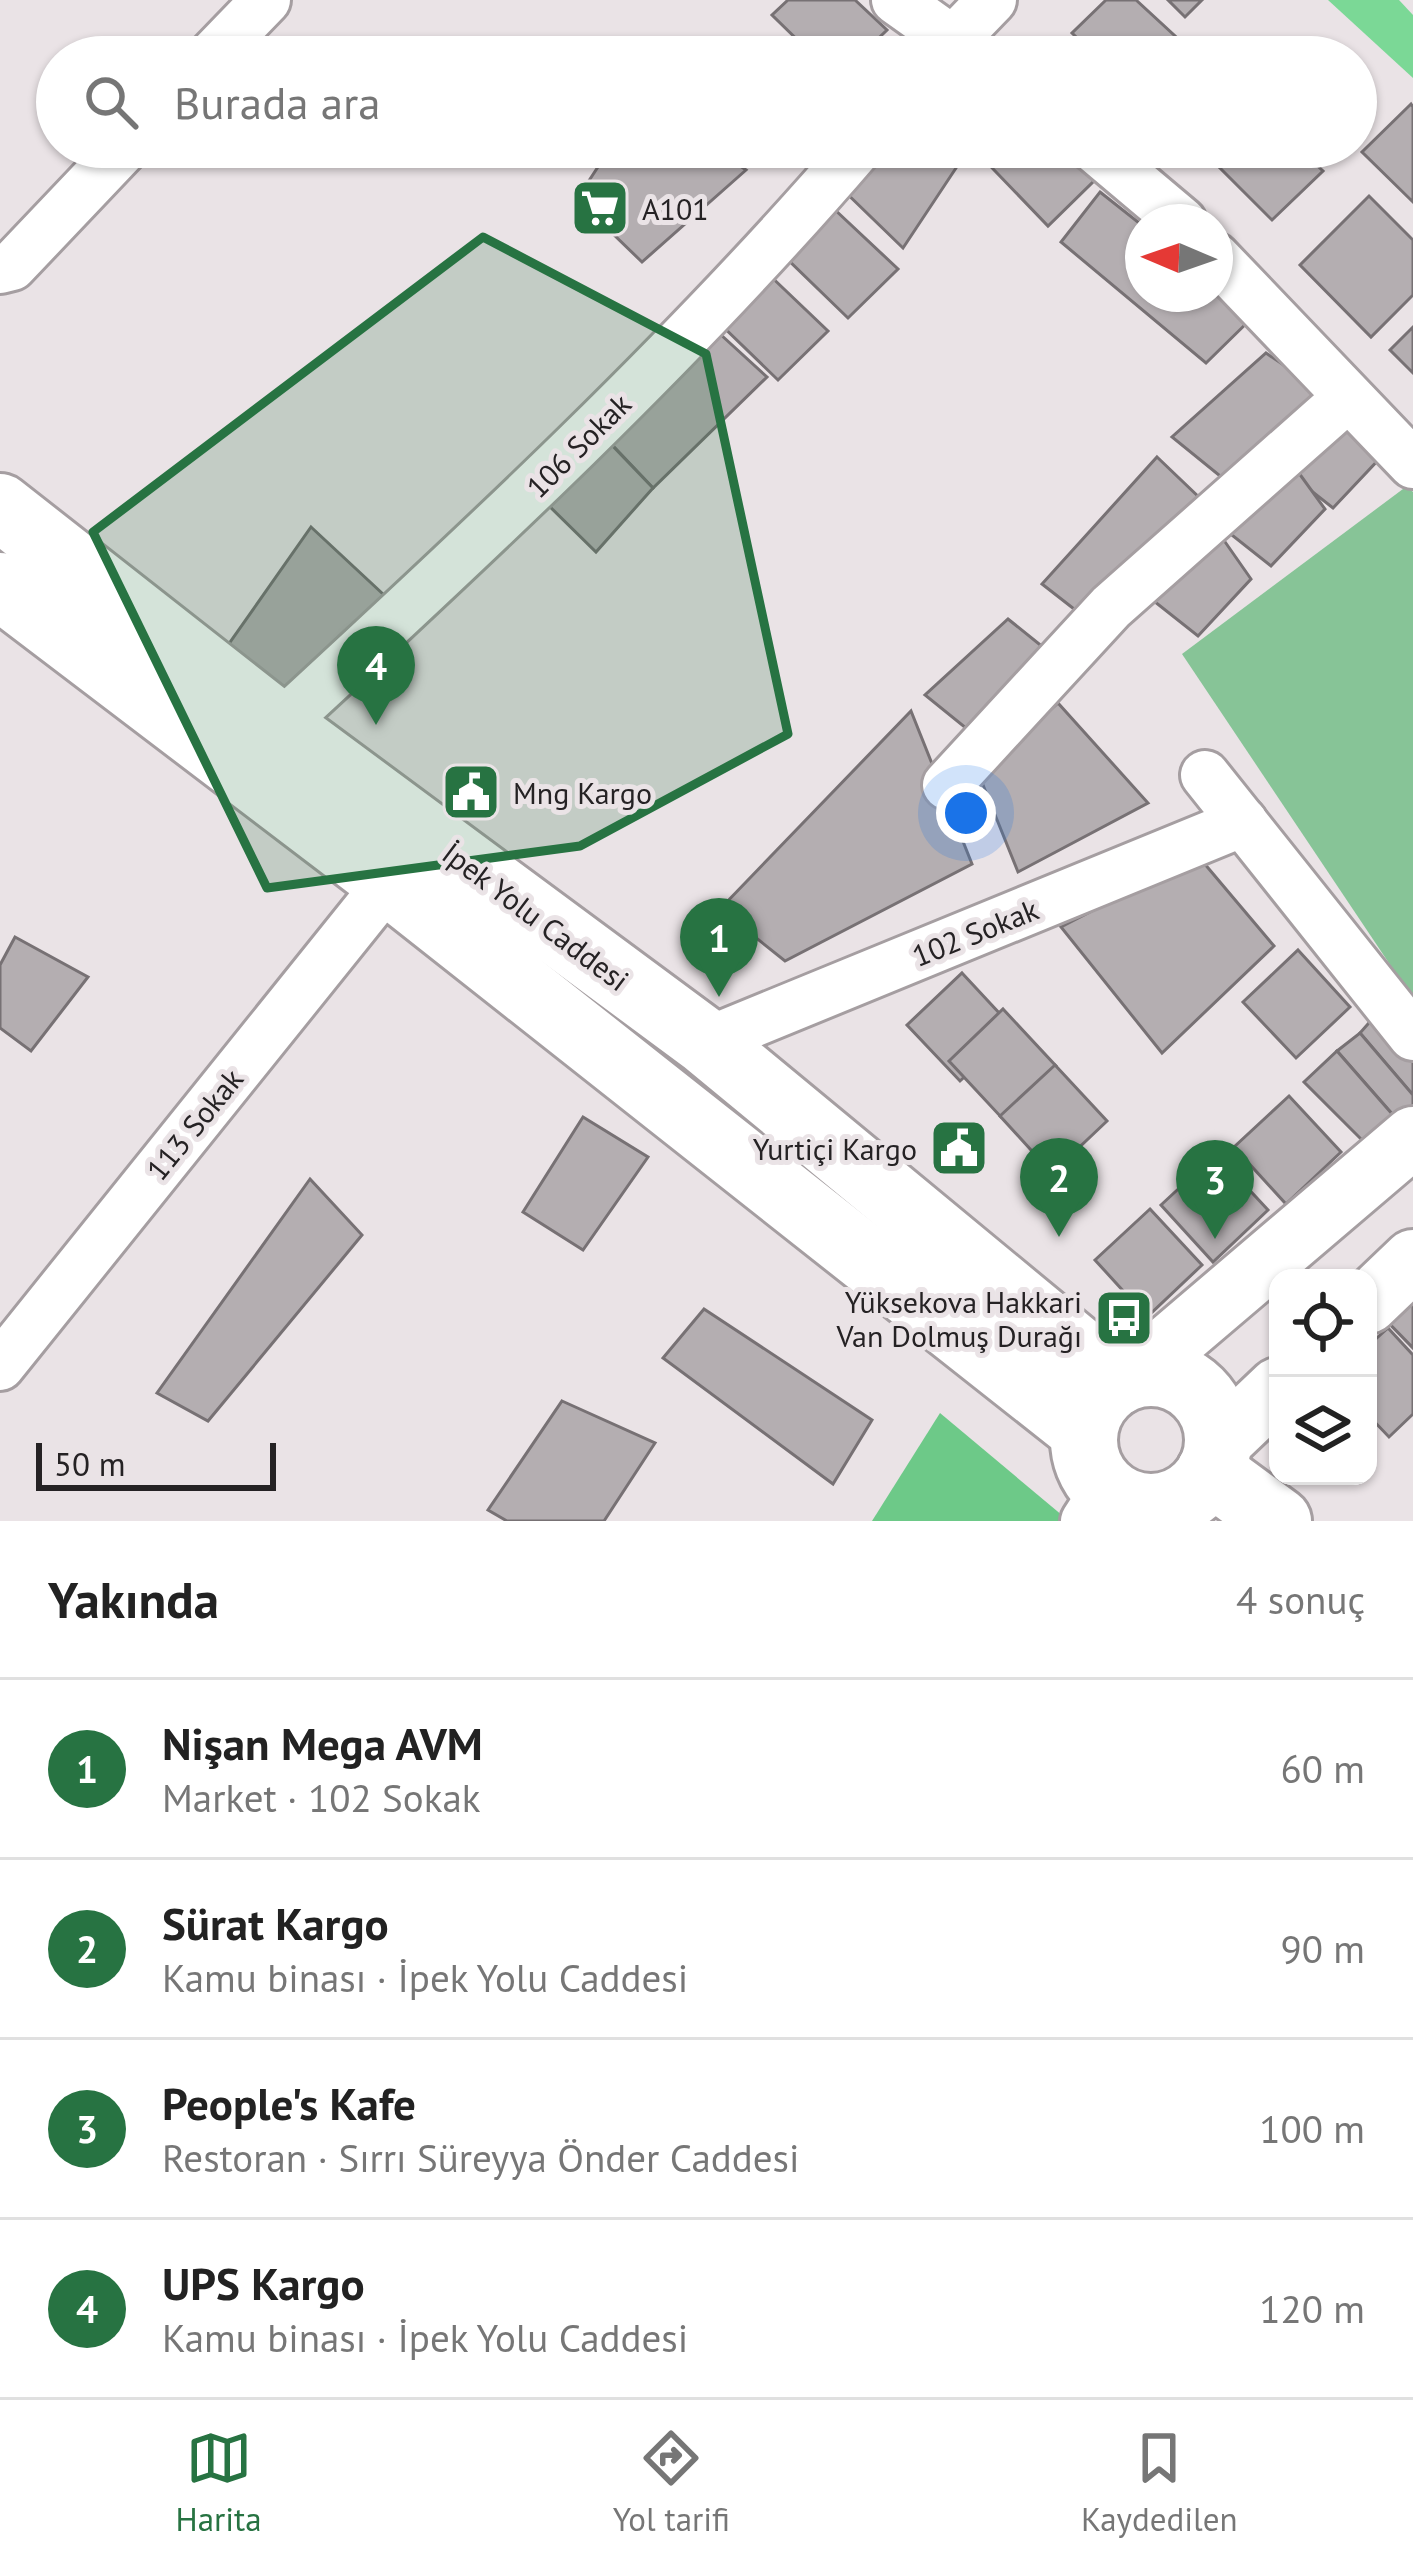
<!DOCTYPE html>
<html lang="tr">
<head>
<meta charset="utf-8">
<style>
  body { margin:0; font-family:"PT Sans",sans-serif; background:#f2f2f2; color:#222 }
  .controls { position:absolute; right:36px; bottom:36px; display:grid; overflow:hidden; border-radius:24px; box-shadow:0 3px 9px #0004 }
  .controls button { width:108px; height:108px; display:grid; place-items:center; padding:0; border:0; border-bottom:3px solid #e0e0e0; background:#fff; color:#222; font:60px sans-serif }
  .compass { position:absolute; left:1125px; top:204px; width:108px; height:108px; border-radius:50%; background:#fff; box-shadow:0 3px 9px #0004; rotate:272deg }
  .scale { position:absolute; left:36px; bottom:30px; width:240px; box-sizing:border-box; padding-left:12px; border:6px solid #252224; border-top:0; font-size:33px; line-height:42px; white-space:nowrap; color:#252224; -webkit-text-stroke:9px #eae3e6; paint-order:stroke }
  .you { position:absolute; left:966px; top:813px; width:42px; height:42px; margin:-30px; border:9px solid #fff; border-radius:50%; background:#1a73e8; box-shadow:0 0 0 18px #1a73e833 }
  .badge { display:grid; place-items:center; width:78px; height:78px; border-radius:50%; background:#277342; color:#fff; font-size:39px; font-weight:700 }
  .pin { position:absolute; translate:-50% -99px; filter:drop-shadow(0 3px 6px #0008) }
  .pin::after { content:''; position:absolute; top:63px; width:42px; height:36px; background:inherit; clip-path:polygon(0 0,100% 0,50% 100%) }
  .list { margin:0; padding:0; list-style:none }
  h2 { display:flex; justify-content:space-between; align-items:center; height:156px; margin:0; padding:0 48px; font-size:51px }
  h2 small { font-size:39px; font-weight:400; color:#767676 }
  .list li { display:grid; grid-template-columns:78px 1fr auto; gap:36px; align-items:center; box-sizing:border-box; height:180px; padding:0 48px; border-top:3px solid #e0e0e0 }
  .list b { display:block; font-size:45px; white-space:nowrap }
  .list p { margin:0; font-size:39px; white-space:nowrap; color:#767676 }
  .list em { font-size:39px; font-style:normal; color:#767676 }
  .icon { flex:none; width:66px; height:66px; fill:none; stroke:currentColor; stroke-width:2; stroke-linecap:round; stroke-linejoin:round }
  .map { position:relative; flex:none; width:1413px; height:1521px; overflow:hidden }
  .search { position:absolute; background:#fff; box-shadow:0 3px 9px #0004; left:36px; right:36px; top:36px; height:132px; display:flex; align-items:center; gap:30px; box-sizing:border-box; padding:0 42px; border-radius:66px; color:#767676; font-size:45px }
  .sheet { height:876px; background:#fff }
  nav { display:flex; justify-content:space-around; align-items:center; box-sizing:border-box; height:168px; border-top:3px solid #e0e0e0; background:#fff; font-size:33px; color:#767676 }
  nav a { display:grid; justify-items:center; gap:6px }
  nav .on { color:#277342 }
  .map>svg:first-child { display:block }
  .green { fill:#87c497 }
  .forest { fill:#6dc988 }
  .water { fill:#7bd896 }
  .building { fill:#b4aeb1; stroke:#777174; stroke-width:3 }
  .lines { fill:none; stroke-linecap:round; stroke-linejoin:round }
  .minor-casing { stroke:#a59ea1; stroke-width:54 }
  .major-casing { stroke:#a59ea1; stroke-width:66 }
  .highway-casing { stroke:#a59ea1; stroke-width:72 }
  .minor { stroke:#fff; stroke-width:48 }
  .major { stroke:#fff; stroke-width:60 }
  .highway { stroke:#fff; stroke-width:66 }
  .marked { fill:#277342; fill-opacity:0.2; stroke:#277342; stroke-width:9; stroke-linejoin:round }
  .labels { text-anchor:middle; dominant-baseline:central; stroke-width:10; stroke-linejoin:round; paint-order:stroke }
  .poi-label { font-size:30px; fill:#252224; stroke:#eae3e6; text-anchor:start }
  .street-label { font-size:30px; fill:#252224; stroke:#eae3e6 }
</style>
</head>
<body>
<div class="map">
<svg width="1413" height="1521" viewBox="0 0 1413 1521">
  <rect width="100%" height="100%" fill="#eae3e6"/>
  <path class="green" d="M1407 486 1413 492V999L1182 654Z"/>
  <path class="forest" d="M940 1413 1063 1516 1060 1521H872Z"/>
  <path class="water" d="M1328 0H1399L1413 15V78Z"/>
  <g class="building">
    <path d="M788 0H855L887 30 859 57H815L772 15Z"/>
    <path d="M1106 0H1136L1187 47 1176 57H1097L1072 33Z"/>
    <path d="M1168 0H1202L1185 17Z"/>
    <path d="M751 39 771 57H731Z"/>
    <path d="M1411 104 1413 107V202L1362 152Z"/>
    <path d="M611 147H713L746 170 642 262 577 199Z"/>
    <path d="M874 147H952L960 162 903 248 838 185Z"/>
    <path d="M972 147H1062L1098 177 1048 226Z"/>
    <path d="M1218 147H1297L1323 171 1272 220 1208 156Z"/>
    <path d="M1100 192 1143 226V294H1215V282L1256 314 1206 363 1061 242Z"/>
    <path d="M1369 196 1413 240V295L1371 337 1300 265Z"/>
    <path d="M833 208 898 269 848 318 783 255Z"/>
    <path d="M763 269 828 331 778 380 713 317Z"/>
    <path d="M708 323 767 377 653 488 599 431Z"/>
    <path d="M1413 327V373L1390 350Z"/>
    <path d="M1266 353 1319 389 1225 480 1172 437Z"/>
    <path d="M1344 425 1381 457 1333 508 1286 471Z"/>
    <path d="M605 438 653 488 596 552 543 500Z"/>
    <path d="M1157 457 1204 502 1083 616 1042 584Z"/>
    <path d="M1296 469 1325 509 1271 566 1223 528Z"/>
    <path d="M311 527 384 595 286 692 226 648Z"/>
    <path d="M1223 539 1251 579 1198 636 1150 598Z"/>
    <path d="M1008 619 1049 652 972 733 925 695Z"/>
    <path d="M1058 703 1148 803 1018 872 979 775Z"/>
    <path d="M911 711 972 864 785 961 720 909Z"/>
    <path d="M1198 856 1274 946 1162 1053 1061 927Z"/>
    <path d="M15 937 88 977 31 1051 0 1028V965Z"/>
    <path d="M1298 950 1350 1007 1296 1058 1243 1002Z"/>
    <path d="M962 973 1015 1030 960 1081 907 1025Z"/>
    <path d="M1003 1009 1056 1066 1001 1117 949 1061Z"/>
    <path d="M1375 1016 1413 1058V1095L1360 1033Z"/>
    <path d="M1360 1033 1413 1095V1110L1400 1123 1337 1051Z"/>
    <path d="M1337 1051 1400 1123 1372 1150 1304 1082Z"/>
    <path d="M1055 1065 1107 1121 1052 1173 1000 1116Z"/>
    <path d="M1289 1096 1341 1152 1286 1204 1234 1147Z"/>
    <path d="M583 1117 648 1157 583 1250 523 1212Z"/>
    <path d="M1216 1154 1268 1210 1213 1262 1161 1205Z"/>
    <path d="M310 1179 362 1235 208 1421 157 1393Z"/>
    <path d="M1150 1209 1202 1265 1147 1317 1095 1260Z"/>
    <path d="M1413 1283V1348L1378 1312Z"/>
    <path d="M704 1309 872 1420 833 1484 663 1358Z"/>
    <path d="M1388 1328 1413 1355V1414L1389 1437 1368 1415V1346Z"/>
    <path d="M562 1401 655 1443 604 1521H507L488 1510Z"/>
  </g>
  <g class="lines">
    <g class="minor-casing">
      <g id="minor">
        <path d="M896 0 976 57"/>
        <path d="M211 57 266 0"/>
        <path d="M937 57 992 0"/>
        <path d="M1093 147 1182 222"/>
        <path d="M1215 257 1413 464"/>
        <path d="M0 269 12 266 125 147"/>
        <path d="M279 726C480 541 681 354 859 147"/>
        <path d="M1205 775 1413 1036"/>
        <path d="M947 785 1111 607 1347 398"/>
        <path d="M706 1042 1243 822"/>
        <path d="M0 1366 389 882"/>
        <path d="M1085 1521 1105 1490"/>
      </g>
    </g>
    <g class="major-casing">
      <g id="major">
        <path d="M1368 1303 1413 1260"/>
        <path d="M1135 1374 1413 1137"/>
        <path d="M1218 1445 1278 1388"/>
      </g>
    </g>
    <g class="highway-casing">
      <g id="highway">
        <path d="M0 507 279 726 706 1042 1117 1382"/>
        <path d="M0 586 389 882 1084 1431"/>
        <circle cx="1151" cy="1440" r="67"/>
        <path d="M1210 1471 1278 1521"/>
      </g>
    </g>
    <use href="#minor" class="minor"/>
    <use href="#major" class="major"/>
    <use href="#highway" class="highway"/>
  </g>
  <path class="marked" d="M483 237 706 354 788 734 580 846 267 888 93 532Z"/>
  <defs>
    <g id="supermarket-square" transform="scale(3)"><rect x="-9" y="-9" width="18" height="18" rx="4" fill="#277342" stroke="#eae3e6"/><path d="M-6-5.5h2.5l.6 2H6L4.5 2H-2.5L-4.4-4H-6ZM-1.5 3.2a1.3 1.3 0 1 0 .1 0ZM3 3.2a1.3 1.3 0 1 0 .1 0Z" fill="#fff"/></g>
    <g id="civic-square" transform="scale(3)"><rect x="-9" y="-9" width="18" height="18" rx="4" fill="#277342" stroke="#eae3e6"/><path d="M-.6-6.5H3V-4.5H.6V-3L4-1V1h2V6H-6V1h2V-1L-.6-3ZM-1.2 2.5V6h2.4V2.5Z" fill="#fff"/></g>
    <g id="bus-square" transform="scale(3)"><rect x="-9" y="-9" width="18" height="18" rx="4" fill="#277342" stroke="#eae3e6"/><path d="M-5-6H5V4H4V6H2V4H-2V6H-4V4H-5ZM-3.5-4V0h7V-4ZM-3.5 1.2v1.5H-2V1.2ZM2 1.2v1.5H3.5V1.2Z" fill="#fff"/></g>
  </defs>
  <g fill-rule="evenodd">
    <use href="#supermarket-square" x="600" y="208"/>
    <use href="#civic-square" x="471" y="792"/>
    <use href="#civic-square" x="959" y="1148"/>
    <use href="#bus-square" x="1124" y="1318"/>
  </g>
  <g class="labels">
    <g class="poi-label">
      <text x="642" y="208">A101</text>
      <text x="513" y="792">Mng Kargo</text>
      <text x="917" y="1148" text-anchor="end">Yurtiçi Kargo</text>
      <text x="1082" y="1301" text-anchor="end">Yüksekova Hakkari<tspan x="1082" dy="34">Van Dolmuş Durağı</tspan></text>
    </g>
    <g class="street-label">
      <text transform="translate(578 445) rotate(-45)">106 Sokak</text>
      <text transform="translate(536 916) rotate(37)">İpek Yolu Caddesi</text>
      <text transform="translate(975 932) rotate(-22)">102 Sokak</text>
      <text transform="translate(194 1124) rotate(-51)">113 Sokak</text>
    </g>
  </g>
</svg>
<div class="controls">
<button><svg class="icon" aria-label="locate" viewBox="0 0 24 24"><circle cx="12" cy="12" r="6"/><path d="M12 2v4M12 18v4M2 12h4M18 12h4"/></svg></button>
<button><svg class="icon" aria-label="layers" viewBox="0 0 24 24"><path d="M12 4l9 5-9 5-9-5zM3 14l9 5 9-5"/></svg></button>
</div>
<svg class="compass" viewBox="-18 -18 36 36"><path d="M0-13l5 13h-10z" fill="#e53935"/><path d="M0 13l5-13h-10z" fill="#767676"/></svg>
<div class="scale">50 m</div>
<div class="you"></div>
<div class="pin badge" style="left:719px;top:997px">1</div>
<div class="pin badge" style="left:1059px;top:1237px">2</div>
<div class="pin badge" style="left:1215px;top:1239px">3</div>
<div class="pin badge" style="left:376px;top:725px">4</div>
<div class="search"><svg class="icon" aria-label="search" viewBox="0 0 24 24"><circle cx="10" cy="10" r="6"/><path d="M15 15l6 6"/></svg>Burada ara</div>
</div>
<section class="sheet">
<h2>Yakında<small>4 sonuç</small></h2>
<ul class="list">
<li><span class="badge">1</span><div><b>Nişan Mega AVM</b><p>Market · 102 Sokak</p></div><em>60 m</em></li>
<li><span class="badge">2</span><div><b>Sürat Kargo</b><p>Kamu binası · İpek Yolu Caddesi</p></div><em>90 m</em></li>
<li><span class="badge">3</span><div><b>People's Kafe</b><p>Restoran · Sırrı Süreyya Önder Caddesi</p></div><em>100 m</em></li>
<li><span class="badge">4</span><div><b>UPS Kargo</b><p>Kamu binası · İpek Yolu Caddesi</p></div><em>120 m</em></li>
</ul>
</section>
<nav>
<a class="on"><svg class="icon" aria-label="map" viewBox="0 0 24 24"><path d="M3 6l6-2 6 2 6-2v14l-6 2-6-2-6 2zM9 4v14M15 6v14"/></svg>Harita</a>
<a><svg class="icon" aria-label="directions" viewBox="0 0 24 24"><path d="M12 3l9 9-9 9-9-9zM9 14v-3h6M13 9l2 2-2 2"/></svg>Yol tarifi</a>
<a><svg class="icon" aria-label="saved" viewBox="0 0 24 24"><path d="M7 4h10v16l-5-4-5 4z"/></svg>Kaydedilen</a>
</nav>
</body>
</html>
